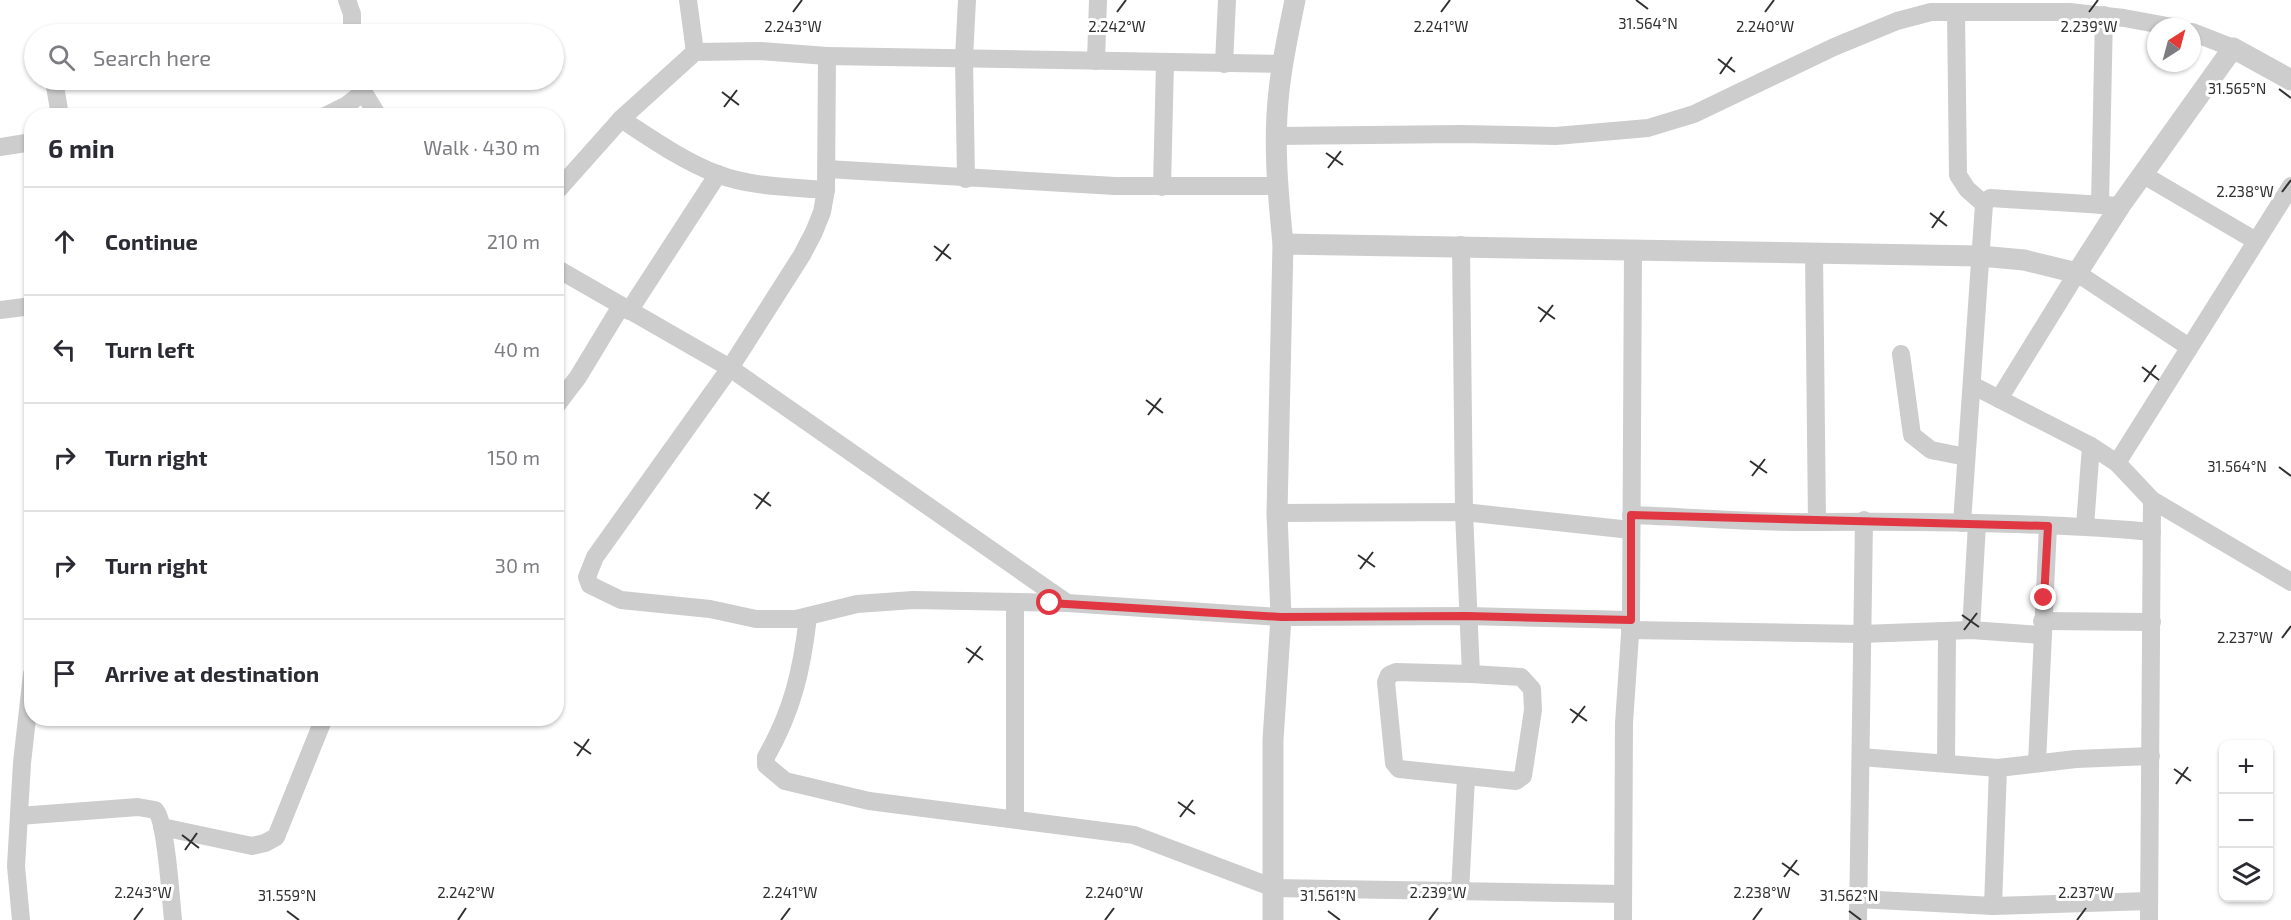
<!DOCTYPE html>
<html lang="en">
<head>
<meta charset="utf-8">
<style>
  body { margin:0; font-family:"Exo 2",sans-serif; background:#f7f7f7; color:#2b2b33 }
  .controls { position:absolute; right:18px; bottom:18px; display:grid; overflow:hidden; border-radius:12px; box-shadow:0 2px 4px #0004 }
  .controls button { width:54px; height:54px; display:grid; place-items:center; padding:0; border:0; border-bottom:2px solid #e1e1e2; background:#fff; color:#2b2b33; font:30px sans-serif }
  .compass { position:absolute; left:2147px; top:18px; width:54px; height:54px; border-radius:50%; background:#fff; box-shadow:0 2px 4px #0004; rotate:36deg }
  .stop { position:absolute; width:18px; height:18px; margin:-14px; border:4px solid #e13742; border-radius:50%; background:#fff }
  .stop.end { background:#e13742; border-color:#fff; box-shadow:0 2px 6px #0008 }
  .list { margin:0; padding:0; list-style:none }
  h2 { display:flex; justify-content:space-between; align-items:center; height:78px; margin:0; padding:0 24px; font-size:26px }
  h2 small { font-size:20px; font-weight:400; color:#7c7c81 }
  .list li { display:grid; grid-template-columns:39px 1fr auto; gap:18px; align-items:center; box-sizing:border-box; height:108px; padding:0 24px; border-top:2px solid #e1e1e2 }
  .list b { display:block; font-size:22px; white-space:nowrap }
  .list em { font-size:20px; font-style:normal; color:#7c7c81 }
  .icon { flex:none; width:33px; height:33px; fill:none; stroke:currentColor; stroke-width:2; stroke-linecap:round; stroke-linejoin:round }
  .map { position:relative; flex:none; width:2291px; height:920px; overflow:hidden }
  .search { position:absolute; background:#fff; box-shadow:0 2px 4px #0004; left:24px; top:24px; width:540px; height:66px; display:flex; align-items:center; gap:15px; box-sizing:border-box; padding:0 21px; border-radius:33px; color:#7c7c81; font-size:22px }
  .panel { position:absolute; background:#fff; box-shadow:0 2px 4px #0004; left:24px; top:108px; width:540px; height:618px; border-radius:24px }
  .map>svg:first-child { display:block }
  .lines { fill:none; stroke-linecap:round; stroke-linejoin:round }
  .minor { stroke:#cdcdcd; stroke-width:18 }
  .tertiary { stroke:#cdcdcd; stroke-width:21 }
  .route { stroke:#e13742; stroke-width:8 }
  .ticks { fill:none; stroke:#303030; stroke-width:2 }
  .ticks-label { font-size:15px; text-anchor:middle; fill:#303030; stroke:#fff; stroke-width:6; stroke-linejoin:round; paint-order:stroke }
</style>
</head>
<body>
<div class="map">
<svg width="2291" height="920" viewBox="0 0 2291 920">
  <rect width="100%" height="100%" fill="#fff"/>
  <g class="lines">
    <g class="minor">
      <path d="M347 0 352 14V34"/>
      <path d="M688 0 695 52"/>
      <path d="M1956 12 1958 175 1967 189 1984 204"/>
      <path d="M2192 32 2233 48"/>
      <path d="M1096 61 1098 0"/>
      <path d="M1224 64 1227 0"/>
      <path d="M1283 64 827 56 826 190 822 212 814 232 802 255 730 368 595 557 587 577 590 585 621 600 710 609 756 619H796L857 604 913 600 1067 603 1281 617 1467 616 1631 620"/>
      <path d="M54 80 60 116"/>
      <path d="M356 80 378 116"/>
      <path d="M325 116 347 105 362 93"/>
      <path d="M621 119C652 139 683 161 717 174 751 187 791 187 826 190"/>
      <path d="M1276 136 1461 134 1556 136 1648 128 1694 114 1834 47 1897 21 1931 12H2069L2124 18 2173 27"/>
      <path d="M0 147 32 142"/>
      <path d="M827 169 1115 186H1277"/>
      <path d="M2142 174 2256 241"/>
      <path d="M966 179 964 58 967 0"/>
      <path d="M1162 187 1165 62"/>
      <path d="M556 192 621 119 695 52 760 51 827 56"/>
      <path d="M2100 205 2104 15"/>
      <path d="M1461 245 1464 512 1471 674 1396 672 1389 675 1386 682 1394 763 1399 769 1516 781 1523 776 1533 710 1532 689 1521 677 1471 674"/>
      <path d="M1814 253 1817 522"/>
      <path d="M556 268 730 368 1067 603"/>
      <path d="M0 310 32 306"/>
      <path d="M629 311 718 174"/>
      <path d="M1901 354 1912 435 1931 450 1966 457"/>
      <path d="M1972 385 2091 446 2117 463 2152 500 2291 582"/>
      <path d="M1999 399 2077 273 2189 347"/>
      <path d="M556 406 578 377 621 306"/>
      <path d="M2117 463 2291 186"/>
      <path d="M1277 513 1464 512 1631 530"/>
      <path d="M1631 515C1693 517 1756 523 1818 522 1929 521 2041 522 2152 532"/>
      <path d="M1962 523 1984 204 1990 198 2120 206"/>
      <path d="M2085 526 2091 446"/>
      <path d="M1015 603V819"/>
      <path d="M808 617C802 669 793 710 766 757V765L785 781 869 801 1134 835 1274 888 1622 894"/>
      <path d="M2042 621 2152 622"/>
      <path d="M1630 630 1861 634 1971 630 2041 635"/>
      <path d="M1971 630 1977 524"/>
      <path d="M1861 757 1998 768 2076 759 2151 756"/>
      <path d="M1946 763 1947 633"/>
      <path d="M2037 763 2048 526"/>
      <path d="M19 816 138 807 155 810C166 819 171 901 173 920"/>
      <path d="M162 827 252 846 265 843 276 837 324 718"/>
      <path d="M1460 892 1466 778"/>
      <path d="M1858 899 1993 906 2149 901"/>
      <path d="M1993 906 1998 768"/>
      <path d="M21 920 16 866 22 763 32 674"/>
      <path d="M1623 920 1624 723 1631 620 1633 249"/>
      <path d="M1858 920 1864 520"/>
      <path d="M2149 920 2152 500"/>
    </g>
    <g class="tertiary">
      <path d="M1283 244C1278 193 1273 143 1279 91 1282 61 1289 30 1295 0"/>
      <path d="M1273 920V740L1281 617 1277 513 1283 244 1980 256 2024 260 2077 273 2120 206 2233 48 2291 80"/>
    </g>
  </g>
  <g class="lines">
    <path class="route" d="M1050 603 1281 617 1467 616 1631 620V515L2048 526 2044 598"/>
  </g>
  <path class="ticks" d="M1636 0 1648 9M793 12 802 0M1117 12 1126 0M1441 12 1450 0M1765 12 1774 0M2089 12 2098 0M1718 59 1735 72M1720 74 1732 57M2279 89 2291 98M722 92 739 105M724 107 737 90M1326 153 1343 165M1328 168 1341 151M2282 192 2291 180M1930 213 1947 226M1932 228 1944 211M934 246 951 259M936 261 949 244M1538 307 1555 319M1540 322 1553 305M2142 367 2159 380M2144 382 2156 365M1146 400 1163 413M1148 415 1161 398M1750 461 1767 473M2279 467 2291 476M1752 476 1765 459M754 494 771 506M756 509 769 492M1358 555 1375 567M1360 569 1373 552M1962 615 1979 627M1964 630 1977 613M2282 638 2291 626M966 648 983 660M968 663 981 646M1570 709 1587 721M1572 723 1585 706M574 742 591 754M577 756 589 739M2174 769 2191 781M2176 784 2188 767M1178 802 1195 814M1180 817 1193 800M182 835 199 848M185 850 197 833M1782 863 1799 875M1784 877 1797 860M287 911 299 920M1328 911 1340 920M1849 911 1861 920M134 920 143 908M458 920 466 908M781 920 790 908M1105 920 1114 908M1429 920 1438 908M1753 920 1762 908M2077 920 2086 908"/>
  <g class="ticks-label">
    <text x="1648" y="29">31.564°N</text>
    <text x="793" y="32">2.243°W</text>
    <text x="1117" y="32">2.242°W</text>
    <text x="1441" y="32">2.241°W</text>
    <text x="1765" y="32">2.240°W</text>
    <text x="2089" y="32">2.239°W</text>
    <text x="2237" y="94">31.565°N</text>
    <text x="2245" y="197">2.238°W</text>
    <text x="2237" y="472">31.564°N</text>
    <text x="2245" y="643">2.237°W</text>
    <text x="143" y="898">2.243°W</text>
    <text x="466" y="898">2.242°W</text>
    <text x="790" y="898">2.241°W</text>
    <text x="1114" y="898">2.240°W</text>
    <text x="1438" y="898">2.239°W</text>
    <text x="1762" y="898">2.238°W</text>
    <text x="2086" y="898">2.237°W</text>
    <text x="287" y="901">31.559°N</text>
    <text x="1328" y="901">31.561°N</text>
    <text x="1849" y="901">31.562°N</text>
  </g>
</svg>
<div class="controls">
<button>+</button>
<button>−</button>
<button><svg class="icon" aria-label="layers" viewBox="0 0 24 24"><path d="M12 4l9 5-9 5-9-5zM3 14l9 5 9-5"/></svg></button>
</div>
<svg class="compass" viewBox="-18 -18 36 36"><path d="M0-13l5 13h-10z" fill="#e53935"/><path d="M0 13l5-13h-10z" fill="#7c7c81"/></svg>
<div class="stop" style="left:1050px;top:603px"></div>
<div class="stop end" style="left:2044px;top:598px"></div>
<div class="search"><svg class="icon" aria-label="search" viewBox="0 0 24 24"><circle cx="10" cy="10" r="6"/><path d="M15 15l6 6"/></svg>Search here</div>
<section class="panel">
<h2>6 min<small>Walk · 430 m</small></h2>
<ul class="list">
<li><svg class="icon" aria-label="ahead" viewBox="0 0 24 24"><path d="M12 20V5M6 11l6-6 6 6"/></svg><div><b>Continue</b></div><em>210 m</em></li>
<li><svg class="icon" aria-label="left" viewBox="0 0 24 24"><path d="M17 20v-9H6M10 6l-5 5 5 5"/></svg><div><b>Turn left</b></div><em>40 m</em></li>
<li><svg class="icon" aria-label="right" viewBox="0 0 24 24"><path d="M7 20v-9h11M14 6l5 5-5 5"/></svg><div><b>Turn right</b></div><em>150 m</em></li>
<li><svg class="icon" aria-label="right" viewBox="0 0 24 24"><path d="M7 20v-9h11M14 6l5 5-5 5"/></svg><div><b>Turn right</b></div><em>30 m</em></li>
<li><svg class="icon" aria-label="arrive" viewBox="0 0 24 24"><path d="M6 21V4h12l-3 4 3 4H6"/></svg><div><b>Arrive at destination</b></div></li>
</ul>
</section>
</div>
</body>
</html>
